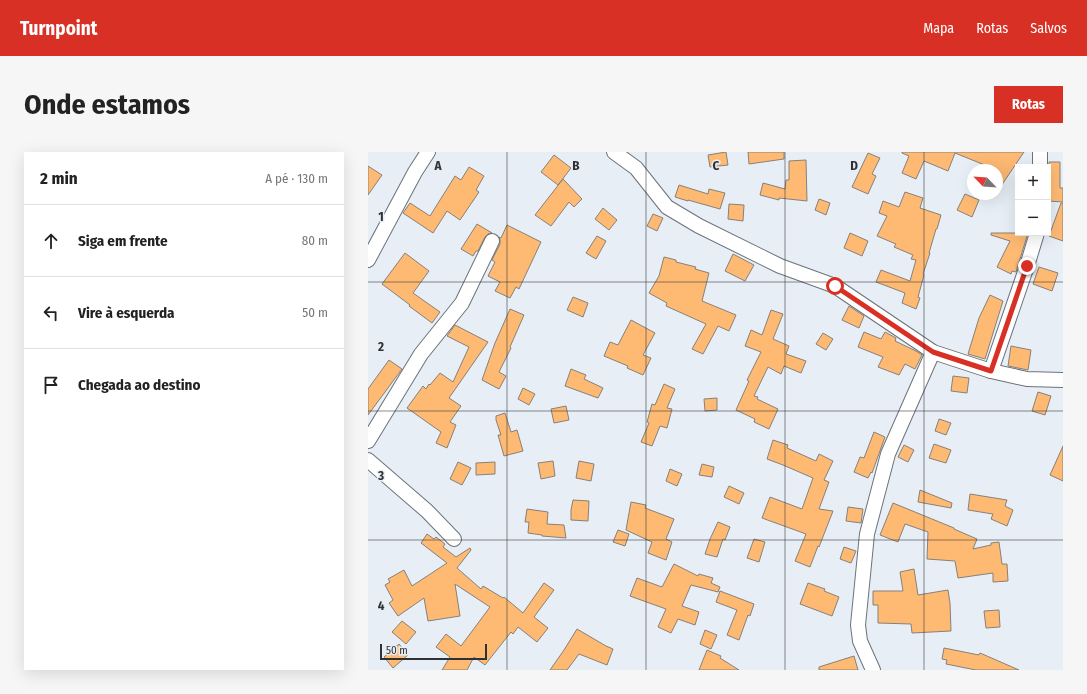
<!DOCTYPE html>
<html lang="pt">
<head>
<meta charset="utf-8">
<style>
  body { margin:0; font-family:"Fira Sans Condensed",sans-serif; background:#f6f6f6; color:#222 }
  .controls { position:absolute; right:12px; top:12px; display:grid; overflow:hidden; border-radius:0px; box-shadow:0 4px 16px #0002 }
  .controls button { width:36px; height:36px; display:grid; place-items:center; padding:0; border:0; border-bottom:1px solid #e0e0e0; background:#fff; color:#222; font:20px sans-serif }
  .compass { position:absolute; left:599px; top:12px; width:36px; height:36px; border-radius:50%; background:#fff; box-shadow:0 4px 16px #0002; rotate:295deg }
  .scale { position:absolute; left:12px; bottom:10px; width:107px; box-sizing:border-box; padding-left:4px; border:2px solid #2f3235; border-top:0; font-size:11px; line-height:14px; white-space:nowrap; color:#2f3235; -webkit-text-stroke:3px #e7eef5; paint-order:stroke }
  .stop { position:absolute; width:12px; height:12px; margin:-9px; border:3px solid #d93025; border-radius:50%; background:#fff }
  .stop.end { background:#d93025; border-color:#fff; box-shadow:0 1px 4px #0008 }
  .list { margin:0; padding:0; list-style:none }
  h2 { display:flex; justify-content:space-between; align-items:center; height:52px; margin:0; padding:0 16px; font-size:17px }
  h2 small { font-size:13px; font-weight:400; color:#767676 }
  .list li { display:grid; grid-template-columns:26px 1fr auto; gap:12px; align-items:center; box-sizing:border-box; height:72px; padding:0 16px; border-top:1px solid #e0e0e0 }
  .list b { display:block; font-size:15px; white-space:nowrap }
  .list em { font-size:13px; font-style:normal; color:#767676 }
  .icon { flex:none; width:22px; height:22px; fill:none; stroke:currentColor; stroke-width:2; stroke-linecap:round; stroke-linejoin:round }
  .map { position:relative; flex:none; width:695px; height:518px; overflow:hidden; border-radius:0px }
  header { display:flex; align-items:center; gap:24px; box-sizing:border-box; height:56px; padding:0 20px; background:#d93025; color:#fff }
  header strong { font-size:19px }
  nav { display:flex; gap:22px; margin-inline-start:auto; font-size:14px }
  .intro { display:flex; align-items:center; justify-content:space-between; box-sizing:border-box; height:96px; padding:0 24px }
  h1 { margin:0; font-size:28px }
  .button { padding:10px 18px; border-radius:0px; background:#d93025; color:#fff; font-size:14px; font-weight:700 }
  main { display:flex; gap:24px; padding:0 24px }
  aside { flex:1; background:#fff; border-radius:0px; box-shadow:0 4px 16px #0002 }
  .map>svg:first-child { display:block }
  .building { fill:#feba73; stroke:#87807a }
  .lines { fill:none; stroke-linecap:round; stroke-linejoin:round }
  .street-casing { stroke:#6c7279; stroke-width:16 }
  .street { stroke:#fff; stroke-width:14 }
  .route { stroke:#d93025; stroke-width:5 }
  .grid { fill:none; stroke:#2f3235; stroke-width:1; stroke-opacity:0.55 }
  .grid-label { font-size:13px; text-anchor:middle; font-weight:bold; fill:#2f3235; stroke:#e7eef5; stroke-width:3; stroke-linejoin:round; paint-order:stroke }
</style>
</head>
<body>
<header>
<strong>Turnpoint</strong>
<nav><a>Mapa</a><a>Rotas</a><a>Salvos</a></nav>
</header>
<div class="intro"><h1>Onde estamos</h1><a class="button">Rotas</a></div>
<main>
<aside>
<h2>2 min<small>A pé · 130 m</small></h2>
<ul class="list">
<li><svg class="icon" aria-label="ahead" viewBox="0 0 24 24"><path d="M12 20V5M6 11l6-6 6 6"/></svg><div><b>Siga em frente</b></div><em>80 m</em></li>
<li><svg class="icon" aria-label="left" viewBox="0 0 24 24"><path d="M17 20v-9H6M10 6l-5 5 5 5"/></svg><div><b>Vire à esquerda</b></div><em>50 m</em></li>
<li><svg class="icon" aria-label="arrive" viewBox="0 0 24 24"><path d="M6 21V4h12l-3 4 3 4H6"/></svg><div><b>Chegada ao destino</b></div></li>
</ul>
</aside>
<div class="map">
<svg width="695" height="518" viewBox="0 0 695 518">
  <rect width="100%" height="100%" fill="#e7eef5"/>
  <g class="building">
    <path d="M358 0 360 13 342 15 340 3Z"/>
    <path d="M380 0H416V7L381 12Z"/>
    <path d="M534 0H656L629 40V18L587 1 580 19 556 9 548 27 534 21 541 4 534 1Z"/>
    <path d="M500 1 512 6 504 22 508 24 500 42 484 35Z"/>
    <path d="M186 3 203 16 190 33 173 20Z"/>
    <path d="M438 8 439 49 411 46V48L392 43 395 31 417 37 418 28H421V9Z"/>
    <path d="M681 10H692V36H695V50L680 49Z"/>
    <path d="M0 14 14 23 0 43Z"/>
    <path d="M101 15 116 24 108 38 111 40 92 68 79 59 65 81 35 61 42 51 62 64 87 24 93 28Z"/>
    <path d="M195 27 214 47 206 55 201 50 183 74 167 63Z"/>
    <path d="M311 33 340 42 341 37 357 41 352 57 320 48V49L307 45Z"/>
    <path d="M537 40 555 46 552 56 573 63 569 77H568L561 101H562L555 122 556 123 550 145 552 146 548 157 534 151 537 141 508 130 513 118 542 129 548 108 543 107 545 103 526 95 528 92 509 84 519 64 511 61 515 49 531 55Z"/>
    <path d="M597 42 611 48 604 65 589 58Z"/>
    <path d="M451 47 462 51 458 63 447 58Z"/>
    <path d="M693 51H695V89L681 84Z"/>
    <path d="M361 52 376 53 375 69 360 67Z"/>
    <path d="M235 56 249 68 241 78 227 67Z"/>
    <path d="M285 62 295 66 289 79 279 74Z"/>
    <path d="M109 72 124 81 120 82 117 85 110 99H108L105 104 93 97Z"/>
    <path d="M139 73 173 90 151 137 148 135 142 146 127 139 132 130 120 124 127 110 124 108 132 92V88L131 85 133 86Z"/>
    <path d="M482 81 500 89 494 104 476 96Z"/>
    <path d="M623 81H660L648 120 644 119 643 122 629 115 642 89 623 83Z"/>
    <path d="M229 84 238 89 228 107 218 101Z"/>
    <path d="M37 101 61 119 45 141 72 160 64 171 41 154 42 153 14 132Z"/>
    <path d="M365 102 386 113 377 129 357 119Z"/>
    <path d="M296 105 308 108V110L328 115 327 117 341 121 334 149 368 163 361 179 350 174 335 202 324 197 338 172 298 154 299 151 281 141 291 124Z"/>
    <path d="M671 115 690 121 684 139 665 132Z"/>
    <path d="M622 143 635 149 617 207 600 202 611 166Z"/>
    <path d="M205 145 220 151 215 165 199 158Z"/>
    <path d="M481 154 496 164 491 176 474 168Z"/>
    <path d="M142 157 156 163 142 195 143 196 131 220 138 224 131 237 114 228 127 191Z"/>
    <path d="M403 158 415 162 405 187 421 194 418 202 438 209 433 221 416 214 413 222 400 215 386 244 390 245 389 247 410 257 401 277 386 270 387 267 368 258 381 229 379 228 393 200 377 194 383 178 394 183Z"/>
    <path d="M263 168 287 181 275 203 283 206 275 223 259 216 260 214 236 204 242 190 250 193Z"/>
    <path d="M87 173 120 190 81 246 93 254 82 270 88 273 79 296 68 291 73 280 39 256 55 234 58 237 61 232 62 233 72 221 85 230 101 195 79 184Z"/>
    <path d="M496 180 513 187 517 180 528 186 527 189 548 199 554 203 547 217 537 212 531 223 510 215 515 205 490 195Z"/>
    <path d="M455 181 465 187 458 198 448 192Z"/>
    <path d="M643 194 663 198 660 218 640 214Z"/>
    <path d="M21 208 34 217 0 263V237Z"/>
    <path d="M203 217 218 223 216 227 235 236 230 246 197 234Z"/>
    <path d="M585 224 601 226 599 241 583 239Z"/>
    <path d="M296 232 307 237 299 256 304 257 299 276 292 274 284 294 273 290 281 271 279 270 284 252 287 253Z"/>
    <path d="M155 236 167 242 161 253 150 247Z"/>
    <path d="M670 240 683 244 677 263 664 259Z"/>
    <path d="M349 246V258L337 259 336 247Z"/>
    <path d="M198 254 201 268 186 271 183 257Z"/>
    <path d="M137 261 143 280 149 278 155 299 136 304 130 283H133L128 268V264Z"/>
    <path d="M571 267 583 271 578 283 567 279Z"/>
    <path d="M506 280 517 285 504 321 503 320 500 326 486 320 492 305 496 306Z"/>
    <path d="M405 288 420 293 419 296 448 309 451 302 465 309 456 328 461 330 451 357 465 359 451 395 450 394 442 415 427 409 438 382 394 366 402 345 434 357 445 326 415 313 399 307Z"/>
    <path d="M566 292 583 298 578 311 561 306Z"/>
    <path d="M536 293 546 298 540 310 530 305Z"/>
    <path d="M695 294V329L682 323Z"/>
    <path d="M185 309 187 324 173 327 170 311Z"/>
    <path d="M211 309 226 312 223 329 208 326Z"/>
    <path d="M90 310 103 316 94 333 82 327Z"/>
    <path d="M127 310V322L108 323V311Z"/>
    <path d="M334 312 346 315 344 325 331 323Z"/>
    <path d="M302 317 314 322 309 334 298 329Z"/>
    <path d="M361 334 376 341 371 352 356 345Z"/>
    <path d="M552 338 584 351 583 356 550 350Z"/>
    <path d="M602 342 639 348 637 354 645 358 639 374 623 367 625 362 600 358Z"/>
    <path d="M205 348 221 349 220 369 203 368V358Z"/>
    <path d="M263 350 278 353 277 356 306 367 298 387 304 390 298 408 280 401 284 390 258 378Z"/>
    <path d="M525 351 586 376V377L609 387 605 397 623 393V391L631 390 634 412H639L640 429 625 430V421L590 426 587 409 559 407 560 380 537 372 530 390 512 383Z"/>
    <path d="M480 355 495 357 493 371 478 369Z"/>
    <path d="M159 357 180 360 179 372 196 373 198 386 174 384V383L160 381 161 370H157Z"/>
    <path d="M350 370 362 375 357 388 355 387 349 405 337 402 342 387Z"/>
    <path d="M250 378 261 382 257 394 245 390Z"/>
    <path d="M59 382 66 387 68 385 77 392 75 395 88 405 102 396 103 398 89 416 113 437 115 434 135 446 136 445 155 461 176 431 186 438 166 465 180 476 169 490 150 475 145 482 143 480 117 513 106 505 99 518H74L82 505 68 495 78 482 93 494 122 455 87 432 92 464 60 469 56 446 30 464 21 451 25 448 17 433 22 430 20 427 36 418 44 434 79 411 53 391Z"/>
    <path d="M386 387 397 390 391 410 379 406Z"/>
    <path d="M476 395 488 399 483 411 472 407Z"/>
    <path d="M306 412 330 424 331 422 345 426 343 431 352 435 350 440 323 433 314 454 331 460 327 473 310 467 303 481 290 475 298 457 262 444 269 426 294 435Z"/>
    <path d="M546 417 550 443 580 438 582 451 583 479 544 481 543 472 510 471V453H505V439H535L532 420Z"/>
    <path d="M440 431 457 437 456 439 471 445 464 464 432 452Z"/>
    <path d="M352 439 386 452 382 464 380 463 371 488 359 483 369 458 348 450Z"/>
    <path d="M631 458 632 475 618 476 616 459Z"/>
    <path d="M34 469 48 480 38 492 24 480Z"/>
    <path d="M209 477 238 494 245 497 239 513 211 502 199 518H182L196 498Z"/>
    <path d="M337 478 349 483 343 497 332 492Z"/>
    <path d="M31 492 40 503 25 516 16 505Z"/>
    <path d="M576 496 611 503 612 501 651 518H608L578 512 579 508 574 507Z"/>
    <path d="M339 498 353 504 352 506 371 518H331Z"/>
    <path d="M486 504 490 518H451V515Z"/>
  </g>
  <g class="lines">
    <g class="street-casing">
      <g id="street">
        <path d="M246 0 268 16 299 55 331 74 412 114 467 134 565 200 623 219 659 114 669 81"/>
        <path d="M672 0V15"/>
        <path d="M0 108 47 20 60 0"/>
        <path d="M623 219 659 227 695 228"/>
        <path d="M0 289 53 202 94 151 124 89"/>
        <path d="M0 308 59 359 86 387"/>
        <path d="M505 518 492 489 490 473 499 382 520 302 565 200"/>
      </g>
    </g>
    <use href="#street" class="street"/>
  </g>
  <g class="lines">
    <path class="route" d="M467 134 565 200 623 219 659 114"/>
  </g>
  <path class="grid" d="M139 0V518M278 0V518M417 0V518M556 0V518M0 130H695M0 259H695M0 388H695"/>
  <g class="grid-label">
    <text x="70" y="18">A</text>
    <text x="208" y="18">B</text>
    <text x="348" y="18">C</text>
    <text x="486" y="18">D</text>
    <text x="13" y="69">1</text>
    <text x="13" y="199">2</text>
    <text x="13" y="328">3</text>
    <text x="13" y="458">4</text>
  </g>
</svg>
<div class="controls">
<button>+</button>
<button>−</button>
</div>
<svg class="compass" viewBox="-18 -18 36 36"><path d="M0-13l5 13h-10z" fill="#e53935"/><path d="M0 13l5-13h-10z" fill="#767676"/></svg>
<div class="scale">50 m</div>
<div class="stop" style="left:467px;top:134px"></div>
<div class="stop end" style="left:659px;top:114px"></div>
</div>
</main>
</body>
</html>
